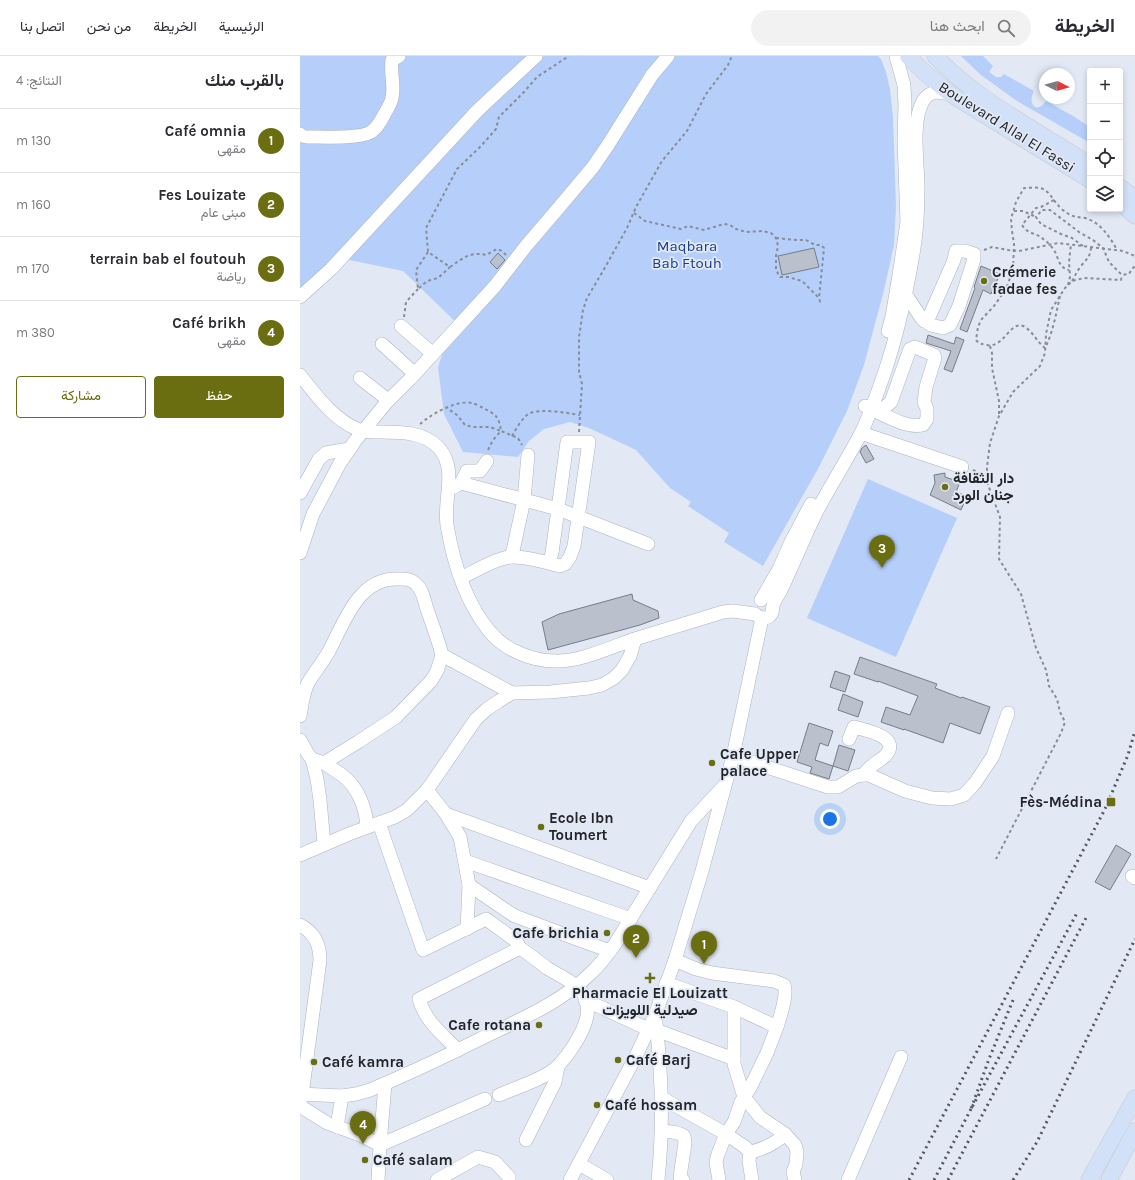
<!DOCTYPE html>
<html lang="ar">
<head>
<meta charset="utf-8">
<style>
  body { margin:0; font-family:Karla,Vazirmatn,sans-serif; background:#f2f2f3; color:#2b2b33; direction:rtl }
  .controls { position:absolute; right:12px; top:12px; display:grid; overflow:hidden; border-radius:4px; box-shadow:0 2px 6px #0003 }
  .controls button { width:36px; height:36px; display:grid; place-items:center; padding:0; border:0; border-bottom:1px solid #e1e1e2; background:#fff; color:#2b2b33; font:20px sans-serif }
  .compass { position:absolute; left:739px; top:12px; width:36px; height:36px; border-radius:50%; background:#fff; box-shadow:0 2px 6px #0003; rotate:96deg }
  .you { position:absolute; left:530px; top:763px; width:14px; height:14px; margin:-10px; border:3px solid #fff; border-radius:50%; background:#1a73e8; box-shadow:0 0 0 6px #1a73e833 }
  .badge { display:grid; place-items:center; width:26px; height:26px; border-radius:50%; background:#6a6e11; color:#fff; font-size:13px; font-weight:700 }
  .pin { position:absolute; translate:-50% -33px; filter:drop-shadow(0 1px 2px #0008) }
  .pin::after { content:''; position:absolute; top:21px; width:14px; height:12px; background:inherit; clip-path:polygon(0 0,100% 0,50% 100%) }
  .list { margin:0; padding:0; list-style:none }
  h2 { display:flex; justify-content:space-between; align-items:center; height:52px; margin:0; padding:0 16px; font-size:17px }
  h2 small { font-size:13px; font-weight:400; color:#7c7c81 }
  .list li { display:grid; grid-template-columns:26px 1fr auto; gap:12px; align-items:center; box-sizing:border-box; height:64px; padding:0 16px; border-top:1px solid #e1e1e2 }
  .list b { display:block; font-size:15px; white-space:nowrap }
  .list p { margin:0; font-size:13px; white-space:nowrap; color:#7c7c81 }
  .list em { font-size:13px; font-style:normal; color:#7c7c81 }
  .actions { display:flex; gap:8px; padding:12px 16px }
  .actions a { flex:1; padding:9px 0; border:1px solid #6a6e11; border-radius:4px; text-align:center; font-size:14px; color:#6a6e11 }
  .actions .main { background:#6a6e11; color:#fff }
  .icon { flex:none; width:22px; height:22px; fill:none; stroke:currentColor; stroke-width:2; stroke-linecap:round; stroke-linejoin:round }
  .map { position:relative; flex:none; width:835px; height:1124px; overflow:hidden; direction:ltr }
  header { display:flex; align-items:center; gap:24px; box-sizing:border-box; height:56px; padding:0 20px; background:#fff; border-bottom:1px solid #e1e1e2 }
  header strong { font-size:19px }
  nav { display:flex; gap:22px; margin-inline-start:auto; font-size:14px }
  .search { width:280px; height:36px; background:#f2f2f3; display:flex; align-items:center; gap:10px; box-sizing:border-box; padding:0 14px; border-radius:22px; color:#7c7c81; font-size:15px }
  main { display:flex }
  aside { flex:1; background:#fff }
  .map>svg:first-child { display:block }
  .green { fill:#b5cefa }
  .building { fill:#bac0cc; stroke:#777d87 }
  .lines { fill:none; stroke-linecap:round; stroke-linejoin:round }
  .minor-casing { stroke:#adb3be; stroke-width:14 }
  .major-casing { stroke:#cacacb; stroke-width:17 }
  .path { stroke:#888d95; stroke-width:2; stroke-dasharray:3 3; stroke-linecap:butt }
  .minor { stroke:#fff; stroke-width:13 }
  .major { stroke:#d2e0f8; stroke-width:16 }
  .rail { stroke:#54575d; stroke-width:3; stroke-dasharray:2 4; stroke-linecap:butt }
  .poi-dot { fill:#6a6e11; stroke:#e2e9f5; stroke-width:1.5 }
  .labels { text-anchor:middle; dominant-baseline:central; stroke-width:3.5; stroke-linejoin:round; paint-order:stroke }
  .street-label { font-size:15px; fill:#222428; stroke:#e2e9f5 }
  .park-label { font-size:15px; fill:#183e88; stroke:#e2e9f5 }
  .poi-label { font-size:15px; font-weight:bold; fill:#222428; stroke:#e2e9f5; text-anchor:start }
</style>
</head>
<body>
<header>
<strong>الخريطة</strong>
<div class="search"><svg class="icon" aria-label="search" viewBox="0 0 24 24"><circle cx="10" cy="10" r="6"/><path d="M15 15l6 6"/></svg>ابحث هنا</div>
<nav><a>الرئيسية</a><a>الخريطة</a><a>من نحن</a><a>اتصل بنا</a></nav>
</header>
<main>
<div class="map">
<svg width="835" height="1124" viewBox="0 0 835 1124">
  <rect width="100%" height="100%" fill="#e2e9f5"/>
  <g class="green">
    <path d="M0 0H578L581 3 586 16 590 33 593 61 596 150 594 189 584 234 564 309 547 355 519 411 463 510 424 486 429 477 388 450 391 446 370 432 336 394 289 372 270 366 244 373 229 385 218 401 163 396 144 358 138 311 145 290 162 272 103 215 35 201 0 234Z"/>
    <path d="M661 0H683L693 10 689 16 696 21H701L704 18 734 35C727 47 736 59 746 45L773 60 790 71V87L717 45 681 19Z"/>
    <path d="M568 423 657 462 596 601 507 562Z"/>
  </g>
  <g class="building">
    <path d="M514 192 519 211 482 219 478 200Z"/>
    <path d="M198 197 205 204 197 213 190 206Z"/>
    <path d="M681 210 700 218 691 238 683 234 667 276 660 273 675 232 674 231Z"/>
    <path d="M628 279 654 288 656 281 664 284 652 316 644 313 651 295 626 287Z"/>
    <path d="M566 389 574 403 566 407 560 396 562 392Z"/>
    <path d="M645 417V421L660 426 656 436 667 440 661 454 630 439 635 427 634 419Z"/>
    <path d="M332 538 333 544 358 555 359 562 340 569 248 594 242 566 259 558Z"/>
    <path d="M560 601 637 628 635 632 661 642 662 641 690 651 680 678 650 667 643 687 604 673V674L581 666 586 651 610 659 618 640 578 625V626L554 618Z"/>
    <path d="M535 615 550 620 545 636 530 631Z"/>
    <path d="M543 638 563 646 558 661 538 654Z"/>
    <path d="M509 667 533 675 528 690 520 687 515 704 533 710 529 723 510 717 512 711 497 706Z"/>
    <path d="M539 689 555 694 548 715 533 710Z"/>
    <path d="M816 789 831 798 810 834 795 826Z"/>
  </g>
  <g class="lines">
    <g class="minor-casing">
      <g id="minor">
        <path d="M0 78 2 80 7 81C22 81 59 83 71 76 77 72 81 65 84 59 87 53 91 48 92 42 95 29 90 17 92 4L99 0"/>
        <path d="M606 239 622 263 631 269 643 272 650 269 659 250 674 203V198L665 195H656L654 204 630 259 624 265"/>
        <path d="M0 241 31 213 177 55 236 0"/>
        <path d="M101 270 133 298"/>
        <path d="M588 275 592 261 600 213 607 166 604 84 605 49 604 29 596 0"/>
        <path d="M82 288 115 318"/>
        <path d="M0 319C16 339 33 363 57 373 65 377 73 376 81 376 100 376 125 376 139 392 158 414 143 443 147 469 153 505 166 547 190 576 205 594 232 605 255 605 280 606 311 591 335 583 364 574 393 565 423 556L433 555 455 558C460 563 470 564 472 556 473 554 472 552 473 550 474 545 477 541 480 536 493 510 503 483 516 457 530 430 547 404 561 377 570 359 577 338 584 318 598 277 607 235 614 192 617 172 618 152 618 132 618 108 611 66 623 45 630 33 641 36 652 39"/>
        <path d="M60 322 88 344"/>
        <path d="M565 350C582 357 605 373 623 369L627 363V353L624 346 626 331 635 302 634 299 615 291 610 293 591 346 579 356"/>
        <path d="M561 377 662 411"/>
        <path d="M161 427 258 453 348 488"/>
        <path d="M154 431 161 427 167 415H180L187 405"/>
        <path d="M0 437 19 403 26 397 49 393"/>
        <path d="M0 497 13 458 40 407 55 385 86 347 110 323 195 230 226 190 261 149 293 111 308 89 352 19 368 0"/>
        <path d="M210 501 213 495 224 444 228 399"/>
        <path d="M161 522C175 515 195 503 210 501 225 500 246 506 260 510L265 508 270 501 274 490 289 386H267L252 497 249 507"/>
        <path d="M461 544 479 513 491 486 511 448"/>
        <path d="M0 660C2 649 3 637 8 627 14 617 22 607 28 597 44 568 57 523 96 523 104 523 110 522 116 528 123 534 124 544 127 553 132 568 138 583 142 599L212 637"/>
        <path d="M549 683 554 671C565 674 603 681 585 700 581 704 576 706 572 710 568 712 566 716 563 719"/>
        <path d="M0 684 8 698 12 703 17 723 20 744 24 788"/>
        <path d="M433 700 528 731H538L556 720 563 719H569L605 735 632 742 651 743 664 739 675 727 693 700 708 657"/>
        <path d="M12 703 24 707 58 686 96 661 131 625 137 615 142 599"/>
        <path d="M24 707C30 711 36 715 42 719 58 731 66 752 67 771"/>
        <path d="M127 734 146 758 160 781 169 829 167 873"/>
        <path d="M146 758 350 832"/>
        <path d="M79 767 123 894 186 863 215 884 220 892"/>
        <path d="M0 799 49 778 95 761 107 754 127 734 176 663 187 653 199 645 212 637 250 636 289 632 302 629 314 622 322 614 330 600 335 583"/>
        <path d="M165 805 331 863"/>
        <path d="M832 820 835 822"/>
        <path d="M169 829 207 855 215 860 271 881 310 895"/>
        <path d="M0 869C14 876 20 888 20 904L2 1039 0 1046"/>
        <path d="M375 904 396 913 412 917 474 925 484 929C488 938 480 961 477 971"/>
        <path d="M366 927 434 951 477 971 467 997 451 1030 441 1046 434 1066 426 1078 418 1098 416 1106 419 1124"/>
        <path d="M285 944 348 973"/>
        <path d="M434 951V1008L444 1041 460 1061 485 1078 495 1089 497 1096 496 1108 493 1116 495 1124"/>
        <path d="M355 959C362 1015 364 1067 358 1124"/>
        <path d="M356 974 434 1003"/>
        <path d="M158 994C143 979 125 965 119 943L220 892C229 898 238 905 247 912 258 919 277 927 284 939 287 944 288 954 287 960 284 977 264 1008 249 1017 235 1026 215 1032 199 1039"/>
        <path d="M0 1038 42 1040 56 1038 70 1034C108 1018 144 1001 180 983 219 964 261 947 292 916 301 908 308 898 315 888L391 765 423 731"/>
        <path d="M362 1042 426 1078 445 1091 450 1096 449 1105 452 1124"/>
        <path d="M0 1050 27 1067 60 1079 80 1089 185 1043"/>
        <path d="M37 1071 42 1040"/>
        <path d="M362 1075C369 1076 377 1075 384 1080L385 1087 380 1121 381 1123 383 1124"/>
        <path d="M226 1084 255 1026 258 1011"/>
        <path d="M450 1096C464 1093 475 1088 485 1078"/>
        <path d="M279 1108 307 1124"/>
        <path d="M78 1124 80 1089 85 1028"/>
        <path d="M137 1124 178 1101 195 1106 209 1121V1124"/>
        <path d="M270 1124 336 1000 355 959 375 904 402 815 433 700 462 562"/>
        <path d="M548 1124 601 1001"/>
      </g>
    </g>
    <g class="major-casing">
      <g id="major">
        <path d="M608 0 624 16 652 39 790 124"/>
        <path d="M635 0C679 46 737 74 790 109"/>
        <path d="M820 131 835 143"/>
        <path d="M820 146 835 160"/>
        <path d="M789 1124 835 1042"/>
        <path d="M809 1124 835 1075"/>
      </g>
    </g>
    <g class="path">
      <path d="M754 144 741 151 736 152 722 169C728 179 736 176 743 183 748 186 754 193 756 198 759 205 760 212 769 214"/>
      <path d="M714 155H723L736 161"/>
      <path d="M334 157 345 165 381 173 388 170 404 174 424 168 430 169 436 173 446 176 462 175 471 177 476 182 478 190 476 200V214L480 221H488L502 225 519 242 521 249"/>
      <path d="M476 182 496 184H506L515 189H521L524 192 519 242"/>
      <path d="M783 190 772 182 761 178 741 168 736 161 742 154H750L779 176 793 184 803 192 809 206 822 219 829 218 832 213 835 210"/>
      <path d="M684 194 692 191 708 194 719 195 758 187 823 195 835 200"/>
      <path d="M128 196 116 214 118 233 127 225 138 222 150 211"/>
      <path d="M206 199 202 195 197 193 186 199C170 195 162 203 150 211L128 196 126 172 157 113 181 90 196 73 199 61 224 36 237 21 269 0"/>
      <path d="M772 225C775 220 777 215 781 210 786 204 791 200 791 191"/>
      <path d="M768 229 770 221 769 206 771 188"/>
      <path d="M760 240C756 258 753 276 745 292 737 286 732 274 723 270 710 265 703 293 687 289 682 288 679 288 676 284L678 271 681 264 694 250 706 233 713 214 714 188 712 175 711 163 716 146 724 132C729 132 735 131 740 132 749 134 752 143 758 149 760 152 764 155 767 157 773 161 778 161 785 162 800 166 810 181 817 194"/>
      <path d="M104 261 106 246 118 233"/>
      <path d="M690 290 692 297V312L699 345V360"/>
      <path d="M120 368C132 358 155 344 172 347 175 348 180 350 183 352 196 358 199 361 201 375L190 371H173L165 369 157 359 147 352"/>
      <path d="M279 376 282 328 279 316V281L283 254 287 242 303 215 327 172 336 151 362 105 387 75 406 38 428 9 432 0"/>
      <path d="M212 380C216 373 221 364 227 359 236 351 268 357 280 359"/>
      <path d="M188 394 193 384 201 375 218 382 222 389"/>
      <path d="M673 414 679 417 687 426V411L690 387 699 360 713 336 740 310 745 297 746 278 751 254 765 232 772 225 784 222 821 224 822 219"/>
      <path d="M687 426 700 461 699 503 721 538 736 592 746 614 749 630 757 643 760 656 765 666 761 677 696 803"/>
    </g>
    <use href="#minor" class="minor"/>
    <use href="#major" class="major"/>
    <g class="rail">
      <path d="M713 944 689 1003 671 1053 777 857"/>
      <path d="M609 1124 805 753 828 699 835 675"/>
      <path d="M634 1124 671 1053"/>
      <path d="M648 1124 786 862"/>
      <path d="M713 1124 737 1086 835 883"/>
    </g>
  </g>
  <g class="poi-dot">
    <circle cx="684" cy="225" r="4"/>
    <circle cx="645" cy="431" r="4"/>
    <circle cx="412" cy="707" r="4"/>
    <rect x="806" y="741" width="10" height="10" rx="2"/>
    <circle cx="241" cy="771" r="4"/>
    <circle cx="307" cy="877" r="4"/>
    <path d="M348 916h4v4h4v4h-4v4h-4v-4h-4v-4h4z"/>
    <circle cx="239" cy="969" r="4"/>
    <circle cx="318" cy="1004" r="4"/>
    <circle cx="14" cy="1006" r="4"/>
    <circle cx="297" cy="1049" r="4"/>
    <circle cx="65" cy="1104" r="4"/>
  </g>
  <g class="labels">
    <g class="street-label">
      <text transform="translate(707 71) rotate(32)">Boulevard Allal El Fassi</text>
    </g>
    <g class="park-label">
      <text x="387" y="190">Maqbara<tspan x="387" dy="17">Bab Ftouh</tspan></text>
    </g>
    <g class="poi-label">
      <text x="692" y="216">Crémerie<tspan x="692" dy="17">fadae fes</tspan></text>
      <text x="653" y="422">دار الثقافة<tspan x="653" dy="17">جنان الورد</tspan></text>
      <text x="420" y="698">Cafe Upper<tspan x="420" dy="17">palace</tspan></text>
      <text x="802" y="746" text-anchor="end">Fès-Médina</text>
      <text x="249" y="762">Ecole Ibn<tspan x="249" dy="17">Toumert</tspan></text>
      <text x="299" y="877" text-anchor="end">Cafe brichia</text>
      <text x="350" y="937" text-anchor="middle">Pharmacie El Louizatt<tspan x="350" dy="17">صيدلية اللويزات</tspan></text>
      <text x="231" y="969" text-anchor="end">Cafe rotana</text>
      <text x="326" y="1004">Café Barj</text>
      <text x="22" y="1006">Café kamra</text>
      <text x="305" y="1049">Café hossam</text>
      <text x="73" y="1104">Café salam</text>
    </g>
  </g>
</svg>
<div class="controls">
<button>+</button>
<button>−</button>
<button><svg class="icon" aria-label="locate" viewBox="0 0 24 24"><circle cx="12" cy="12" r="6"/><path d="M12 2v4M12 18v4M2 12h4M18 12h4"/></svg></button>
<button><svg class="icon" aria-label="layers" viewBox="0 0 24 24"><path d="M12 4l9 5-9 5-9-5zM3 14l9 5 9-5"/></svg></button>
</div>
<svg class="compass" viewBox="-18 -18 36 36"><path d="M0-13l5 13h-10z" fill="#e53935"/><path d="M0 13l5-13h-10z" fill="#7c7c81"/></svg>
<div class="you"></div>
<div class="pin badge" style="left:404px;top:908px">1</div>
<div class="pin badge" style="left:336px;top:902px">2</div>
<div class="pin badge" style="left:582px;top:512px">3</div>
<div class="pin badge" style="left:63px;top:1088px">4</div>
</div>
<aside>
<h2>بالقرب منك<small>النتائج: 4</small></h2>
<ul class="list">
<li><span class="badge">1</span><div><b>Café omnia</b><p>مقهى</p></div><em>130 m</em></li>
<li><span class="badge">2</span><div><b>Fes Louizate</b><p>مبنى عام</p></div><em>160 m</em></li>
<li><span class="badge">3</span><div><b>terrain bab el foutouh</b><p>رياضة</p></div><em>170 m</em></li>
<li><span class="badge">4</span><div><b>Café brikh</b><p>مقهى</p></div><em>380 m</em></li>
</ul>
<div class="actions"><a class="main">حفظ</a><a>مشاركة</a></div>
</aside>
</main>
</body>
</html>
